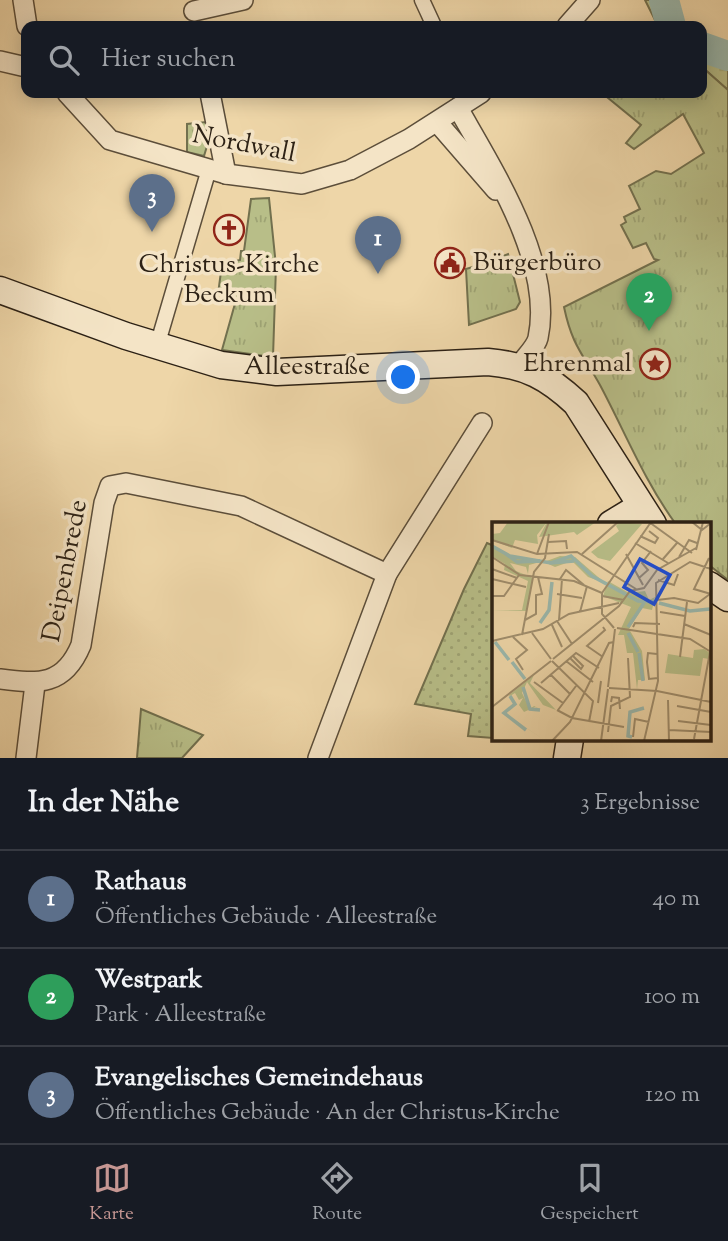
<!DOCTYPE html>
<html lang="de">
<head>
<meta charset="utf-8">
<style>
  body { margin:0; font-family:"Sorts Mill Goudy",serif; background:#242831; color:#f1f3f6 }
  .you { position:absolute; left:404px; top:378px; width:24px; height:24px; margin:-18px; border:5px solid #fff; border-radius:50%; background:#1a73e8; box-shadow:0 0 0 10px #1a73e833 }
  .badge { display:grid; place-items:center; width:46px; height:46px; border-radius:50%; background:#c59692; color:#fff; font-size:23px; font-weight:700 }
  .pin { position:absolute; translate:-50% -58px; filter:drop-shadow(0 2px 4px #0008) }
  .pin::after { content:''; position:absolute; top:37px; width:24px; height:21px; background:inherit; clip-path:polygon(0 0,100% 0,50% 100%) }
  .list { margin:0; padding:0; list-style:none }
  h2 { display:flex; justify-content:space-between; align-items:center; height:91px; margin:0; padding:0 28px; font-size:30px }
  h2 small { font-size:23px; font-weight:400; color:#9ea1a6 }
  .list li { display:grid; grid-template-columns:46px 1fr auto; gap:21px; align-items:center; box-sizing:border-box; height:98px; padding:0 28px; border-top:2px solid #363941 }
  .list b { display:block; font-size:26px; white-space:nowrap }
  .list p { margin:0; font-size:23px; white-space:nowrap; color:#9ea1a6 }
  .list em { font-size:23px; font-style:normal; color:#9ea1a6 }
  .icon { flex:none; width:38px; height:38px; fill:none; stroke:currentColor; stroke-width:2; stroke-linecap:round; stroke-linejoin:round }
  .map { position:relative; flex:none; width:728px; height:758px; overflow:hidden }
  .search { position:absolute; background:#171b24; box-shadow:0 4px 18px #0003; left:21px; right:21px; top:21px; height:77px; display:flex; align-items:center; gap:18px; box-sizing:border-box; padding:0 24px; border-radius:14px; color:#9ea1a6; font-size:26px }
  .sheet { height:385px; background:#171b24 }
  nav { display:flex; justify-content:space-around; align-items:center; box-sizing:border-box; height:98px; border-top:2px solid #363941; background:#171b24; font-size:19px; color:#9ea1a6 }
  nav a { display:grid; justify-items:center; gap:4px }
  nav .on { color:#c59692 }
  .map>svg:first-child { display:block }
  .grass { fill:url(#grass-dots); stroke:#72704e; stroke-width:2 }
  .wetland { fill:url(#wetland-marsh); stroke:#72704e; stroke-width:2 }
  .park { fill:url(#park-tufts); stroke:#72704e; stroke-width:2 }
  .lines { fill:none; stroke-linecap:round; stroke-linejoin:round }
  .river { stroke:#9ab8ad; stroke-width:30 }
  .pedestrian-casing { stroke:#5c4e3a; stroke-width:17 }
  .minor-casing { stroke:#5c4e3a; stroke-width:22 }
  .secondary-casing { stroke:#2c2115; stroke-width:29 }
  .pedestrian { stroke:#f4e4c6; stroke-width:14 }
  .minor { stroke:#f4e4c6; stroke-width:19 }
  .secondary { stroke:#f4e4c6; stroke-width:26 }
  .labels { text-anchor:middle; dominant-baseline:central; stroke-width:7; stroke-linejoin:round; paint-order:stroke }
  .street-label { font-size:26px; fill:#2c2115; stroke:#f4e4c6 }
  .poi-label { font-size:26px; fill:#2c2115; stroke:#f4e4c6; text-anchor:start }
  .inset-river { fill:none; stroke:#9ab8ad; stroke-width:3.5 }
  .inset-road { fill:none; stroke:#a08e6d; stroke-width:2 }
  .view { fill:#1d4ed8; fill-opacity:0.15; stroke:#1d4ed8; stroke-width:3.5 }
  .inset-edge { fill:none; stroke:#2c2115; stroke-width:3.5 }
</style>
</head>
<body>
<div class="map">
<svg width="728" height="758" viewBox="0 0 728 758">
  <defs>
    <pattern id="grass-dots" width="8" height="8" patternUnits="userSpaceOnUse" patternTransform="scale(1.75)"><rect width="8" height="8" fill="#b8be88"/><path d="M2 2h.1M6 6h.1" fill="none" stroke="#9ea374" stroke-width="1.8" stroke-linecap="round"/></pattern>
    <pattern id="wetland-marsh" width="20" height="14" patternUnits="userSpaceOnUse" patternTransform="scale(1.75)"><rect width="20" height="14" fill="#b8be88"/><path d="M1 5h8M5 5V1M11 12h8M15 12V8" fill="none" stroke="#9ea374"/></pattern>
    <pattern id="park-tufts" width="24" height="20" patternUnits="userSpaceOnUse" patternTransform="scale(1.75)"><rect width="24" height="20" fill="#b8be88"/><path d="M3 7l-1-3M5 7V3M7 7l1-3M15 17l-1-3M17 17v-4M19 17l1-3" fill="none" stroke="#9ea374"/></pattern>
  </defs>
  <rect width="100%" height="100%" fill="#eed6a8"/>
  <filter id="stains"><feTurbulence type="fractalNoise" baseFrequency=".00286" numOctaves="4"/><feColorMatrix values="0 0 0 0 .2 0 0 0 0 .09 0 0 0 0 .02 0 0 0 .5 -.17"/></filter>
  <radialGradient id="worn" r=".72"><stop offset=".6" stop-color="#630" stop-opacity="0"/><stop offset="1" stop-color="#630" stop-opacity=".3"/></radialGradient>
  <path class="grass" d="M487 543 494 546 493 738 468 736 471 714 415 704 464 589Z"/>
  <g class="wetland">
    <path d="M645 0H671L678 26H658Z"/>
    <path d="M709 39 728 47V90L702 67V40Z"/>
  </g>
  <g class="park">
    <path d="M702 67 728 90V580L709 565V524L675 523C644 480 625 432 600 385 582 353 572 345 564 307L658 260 654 259 646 243 633 248 621 225 626 222 624 217 640 209 629 186 656 171 671 174 704 153 683 114 634 149 626 143 641 125 602 93H702Z"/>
    <path d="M206 122 207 146 204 156 187 152V124Z"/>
    <path d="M269 198 276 266 273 357 222 350 236 300 218 294 222 264 240 260 241 251H244L251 199Z"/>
    <path d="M508 254 520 302 516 309 469 325 466 269 479 265 480 270 490 267 488 262Z"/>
    <path d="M141 709 203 735 182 758H137Z"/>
  </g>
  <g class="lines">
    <g class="river">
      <path d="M664 0 671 26"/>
      <path d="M702 47 728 56"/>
    </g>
    <g class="pedestrian-casing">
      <g id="pedestrian">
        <path d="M422 0 434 26"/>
        <path d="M157 346 209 169"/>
      </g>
    </g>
    <g class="minor-casing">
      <g id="minor">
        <path d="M23 0 27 26"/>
        <path d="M194 11 243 0"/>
        <path d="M567 26 590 0"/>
        <path d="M0 61 26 67"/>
        <path d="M67 93 110 140 226 174 302 184 350 170 409 139 481 93"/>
        <path d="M210 93 226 174"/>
        <path d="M458 108C493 170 554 264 538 338 536 347 525 357 520 365"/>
        <path d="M437 122 496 190"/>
        <path d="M0 679C39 684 64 686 81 645L104 503 110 486 126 483 241 506 387 574"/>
        <path d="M26 758 35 684"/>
        <path d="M318 758 387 574 482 423"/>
      </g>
    </g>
    <g class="secondary-casing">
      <g id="secondary">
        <path d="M0 290 126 336 221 365 277 372 488 362C526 365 548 377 576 403L653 524"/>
        <path d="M611 524 639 507"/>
        <path d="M709 585 728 598"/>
        <path d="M567 758 570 739"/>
      </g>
    </g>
    <use href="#pedestrian" class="pedestrian"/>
    <use href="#minor" class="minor"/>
    <use href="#secondary" class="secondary"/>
  </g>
  <defs>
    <g id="church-ring" transform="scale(1.575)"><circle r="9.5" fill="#f4e4c6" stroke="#8f2418" stroke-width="1.5"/><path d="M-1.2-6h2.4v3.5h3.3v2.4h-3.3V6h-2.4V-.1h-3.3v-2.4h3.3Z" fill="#8f2418"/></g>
    <g id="civic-ring" transform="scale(1.575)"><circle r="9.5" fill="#f4e4c6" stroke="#8f2418" stroke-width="1.5"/><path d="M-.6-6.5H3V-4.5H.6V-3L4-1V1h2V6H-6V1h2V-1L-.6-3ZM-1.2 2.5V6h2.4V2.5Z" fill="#8f2418"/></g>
    <g id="sight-ring" transform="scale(1.575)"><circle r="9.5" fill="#f4e4c6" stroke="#8f2418" stroke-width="1.5"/><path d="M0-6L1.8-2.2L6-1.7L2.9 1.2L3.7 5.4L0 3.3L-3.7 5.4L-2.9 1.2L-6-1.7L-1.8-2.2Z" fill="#8f2418"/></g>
  </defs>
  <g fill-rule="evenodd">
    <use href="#church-ring" x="229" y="230"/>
    <use href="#civic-ring" x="450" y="263"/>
    <use href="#sight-ring" x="655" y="364"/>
  </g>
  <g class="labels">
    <g class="street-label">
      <text transform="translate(244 145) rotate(11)">Nordwall</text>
      <text x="307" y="367">Alleestraße</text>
      <text transform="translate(66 571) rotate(-79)">Deipenbrede</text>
    </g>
    <g class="poi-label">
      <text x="473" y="263">Bürgerbüro</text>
      <text x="229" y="265" text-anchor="middle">Christus-Kirche<tspan x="229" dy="30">Beckum</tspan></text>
      <text x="632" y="364" text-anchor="end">Ehrenmal</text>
    </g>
  </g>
  <g transform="translate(492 522)">
    <rect width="219" height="219" fill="#eed6a8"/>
    <path d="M16 0H55L45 13 46 22 23 18 20 26 0 18V12L8 11ZM42 153 38 161 64 188 51 183 35 160 30 171 38 187 42 184 48 187 43 185 32 190 27 183 31 176 27 178 23 171 18 174 24 182 13 192 54 219 3 185 12 191 22 182 17 173Z" fill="#b8be88"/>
    <path d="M55 0 62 1 104 0 85 13 82 10 47 15ZM0 25 19 35 48 40 37 43 36 52 34 45 18 41 24 49 41 56 34 89 0 88H30L36 59 12 48 13 42 0 34Z" fill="#b8be88"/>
    <path d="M68 34 83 35 113 61 96 55 80 39 63 45 52 40Z" fill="#b8be88"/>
    <path d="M212 127 218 131 217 137 211 136 208 154 173 151 176 132 201 136 202 128Z" fill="#b8be88"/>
    <path d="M116 59 137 71 153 69 157 78 163 75 160 88 150 86 137 107 150 129 153 158H146L145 167 141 131H135L132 113H126L139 85 111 74Z" fill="#b8be88"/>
    <path d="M127 0 150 2 118 39 106 36 99 30 127 9 124 4Z" fill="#b8be88"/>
    <path class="inset-river" d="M0 24 18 34 59 41 79 34 100 54 146 79 165 80M14 32 25 40 48 39M58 41 82 39M167 81 198 89 218 87M48 101 57 88 60 60M136 105 152 81M136 111 146 130M3 120 17 138M147 131 151 159M20 140 33 157M31 165 38 187 48 188M18 174 23 182 12 191 34 208M140 215 136 214 138 190 152 186"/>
    <path class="inset-road" d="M157 0 200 31M200 0 210 8 219 1M148 14 163 21 166 16 157 9M0 18 45 32 85 30 144 67M56 20 74 19 75 27M143 21 176 41M204 28 211 0M45 32 57 0M90 32 126 0M134 32 151 63M0 35 28 53 82 59 110 71M187 35 197 18 205 21M217 36 202 67 219 72M171 37 185 21M0 47 25 56M147 56 156 48 150 41 159 29M0 57 34 65M68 57 74 48 92 63M166 58 182 63 186 52M65 72 90 76M0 74H12L27 53M110 74 132 78M165 78 182 76 206 81 218 72M88 90 95 64M168 90 193 94M33 98 44 92V73L50 72 46 55M67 98 70 57M65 99 80 122M192 102 219 113M60 103 70 125M141 105 143 101 168 102M122 106 110 92V71L159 0M125 106 198 117 219 130M40 111 59 137M30 113 42 50 53 36 57 12M21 115 35 128 24 137 31 148M0 119 51 107 77 92 127 81M165 132 156 131 155 140 157 157 166 156M111 135 95 124 113 108 111 105M188 135 195 80M78 136 89 147 91 144 81 134M61 137 127 84 138 69 152 66 165 48 204 26M60 139 101 179 97 200M74 139 101 160M59 153 78 172M42 160 71 181M49 161 84 131 107 146M116 165 123 107M117 166 165 169 219 180M176 178 177 219M119 180 120 175 127 176 128 187M106 181 109 159M185 184 219 190M0 185 59 139M65 188 80 196 132 205M66 188 84 164M186 199 219 203M177 208 219 210M116 210 119 184 138 175 136 136M141 215 143 197 157 200M202 217 218 130M60 219 78 200 117 121 122 120M109 219 116 167M152 219 166 159 164 61 198 40 219 47"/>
    <path class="view" d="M148 37 178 53 162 82 132 65Z"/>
    <rect width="219" height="219" class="inset-edge"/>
  </g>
  <rect width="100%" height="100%" filter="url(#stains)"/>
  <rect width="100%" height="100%" fill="url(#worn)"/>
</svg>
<div class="you"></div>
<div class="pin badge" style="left:378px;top:274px;background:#5c6f8a">1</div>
<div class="pin badge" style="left:649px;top:331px;background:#2e9e5b">2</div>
<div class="pin badge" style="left:152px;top:232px;background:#5c6f8a">3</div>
<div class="search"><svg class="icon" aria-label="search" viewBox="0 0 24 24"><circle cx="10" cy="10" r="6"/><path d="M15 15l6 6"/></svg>Hier suchen</div>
</div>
<section class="sheet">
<h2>In der Nähe<small>3 Ergebnisse</small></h2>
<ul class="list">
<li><span class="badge" style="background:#5c6f8a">1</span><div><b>Rathaus</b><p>Öffentliches Gebäude · Alleestraße</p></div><em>40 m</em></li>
<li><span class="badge" style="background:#2e9e5b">2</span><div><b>Westpark</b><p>Park · Alleestraße</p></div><em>100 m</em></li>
<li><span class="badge" style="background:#5c6f8a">3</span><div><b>Evangelisches Gemeindehaus</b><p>Öffentliches Gebäude · An der Christus-Kirche</p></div><em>120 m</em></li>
</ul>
</section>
<nav>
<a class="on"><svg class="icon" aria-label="map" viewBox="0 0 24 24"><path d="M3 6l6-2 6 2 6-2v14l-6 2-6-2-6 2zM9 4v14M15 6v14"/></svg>Karte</a>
<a><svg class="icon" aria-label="directions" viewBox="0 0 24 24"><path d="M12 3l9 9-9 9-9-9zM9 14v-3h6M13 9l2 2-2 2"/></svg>Route</a>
<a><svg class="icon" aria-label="saved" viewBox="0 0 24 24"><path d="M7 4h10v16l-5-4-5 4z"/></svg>Gespeichert</a>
</nav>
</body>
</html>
